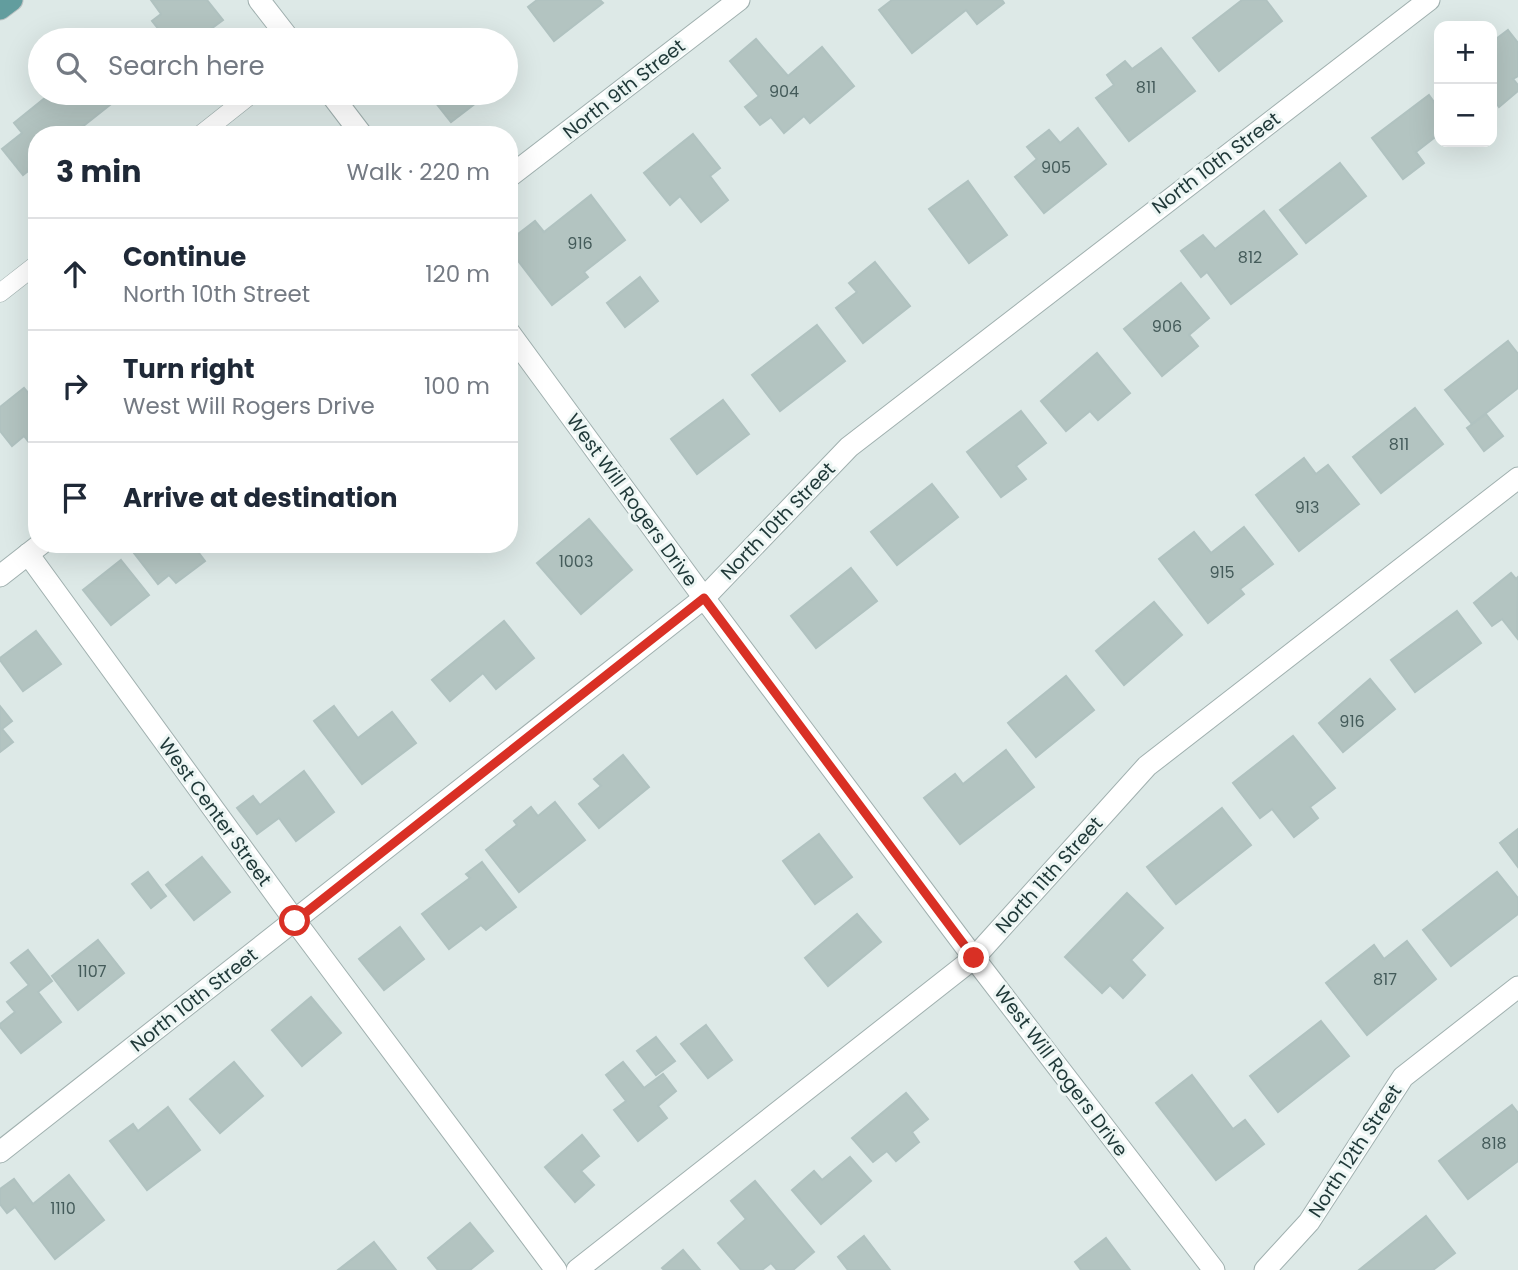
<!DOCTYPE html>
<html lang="en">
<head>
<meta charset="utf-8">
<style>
  body { margin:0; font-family:Poppins,sans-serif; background:#f2f2f3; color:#1f2937 }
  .controls { position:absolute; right:21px; top:21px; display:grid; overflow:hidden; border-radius:14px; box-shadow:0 7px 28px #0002 }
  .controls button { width:63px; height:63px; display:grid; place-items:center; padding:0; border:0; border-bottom:2px solid #e0e1e3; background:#fff; color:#1f2937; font:35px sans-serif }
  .stop { position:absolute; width:21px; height:21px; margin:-16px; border:5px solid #d93025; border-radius:50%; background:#fff }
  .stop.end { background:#d93025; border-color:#fff; box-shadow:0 2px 7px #0008 }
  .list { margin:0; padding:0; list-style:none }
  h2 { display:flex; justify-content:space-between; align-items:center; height:91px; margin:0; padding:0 28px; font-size:30px }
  h2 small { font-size:23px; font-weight:400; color:#747a83 }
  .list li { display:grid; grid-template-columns:46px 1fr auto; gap:21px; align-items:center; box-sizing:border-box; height:112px; padding:0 28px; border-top:2px solid #e0e1e3 }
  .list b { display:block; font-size:26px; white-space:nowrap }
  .list p { margin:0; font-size:23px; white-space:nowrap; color:#747a83 }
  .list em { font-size:23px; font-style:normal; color:#747a83 }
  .icon { flex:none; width:38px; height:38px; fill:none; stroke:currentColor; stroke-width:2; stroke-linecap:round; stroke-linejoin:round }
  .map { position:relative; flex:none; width:1518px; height:1270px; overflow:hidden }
  .search { position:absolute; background:#fff; box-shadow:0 7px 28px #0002; left:28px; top:28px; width:490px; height:77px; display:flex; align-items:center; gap:18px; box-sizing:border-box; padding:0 24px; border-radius:38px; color:#747a83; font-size:26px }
  .panel { position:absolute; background:#fff; box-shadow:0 7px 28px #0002; left:28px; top:126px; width:490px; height:427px; border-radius:28px }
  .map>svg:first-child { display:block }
  .building { fill:#b3c4c1; stroke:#b0c2c0; stroke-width:2 }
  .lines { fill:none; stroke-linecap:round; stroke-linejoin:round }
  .service-casing { stroke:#a0b0af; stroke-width:19 }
  .minor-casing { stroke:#a0b0af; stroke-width:23 }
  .primary-casing { stroke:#bcc3c3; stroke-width:23 }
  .service { stroke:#fff; stroke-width:18 }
  .minor { stroke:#fff; stroke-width:21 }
  .primary { stroke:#629d9e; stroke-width:21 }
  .route { stroke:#d93025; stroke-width:9 }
  .labels { text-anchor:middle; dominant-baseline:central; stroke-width:6; stroke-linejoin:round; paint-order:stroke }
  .number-label { font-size:16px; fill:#445b5a }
  .street-label { font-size:19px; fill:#1f3838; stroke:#edf6f4 }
</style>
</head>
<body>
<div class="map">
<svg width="1518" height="1270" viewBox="0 0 1518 1270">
  <rect width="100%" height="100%" fill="#dde9e7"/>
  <g class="building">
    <path d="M151 0H207L223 20 196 40H167L152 21 161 14Z"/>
    <path d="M537 0H600L603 3 554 41 528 7Z"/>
    <path d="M892 0H1002L1004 3 977 24 966 10 912 53 879 10Z"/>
    <path d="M1242 0H1266L1282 21 1219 71 1193 38Z"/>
    <path d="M1508 30 1518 43V76L1513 79 1518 85V91L1499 107 1492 97V42Z"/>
    <path d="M756 39 788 76 822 47 854 86 810 123 804 116 784 133 771 117 760 125 745 107 759 96 730 61Z"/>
    <path d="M1161 48 1195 91 1129 141 1096 98 1114 85 1107 75 1125 61 1132 69Z"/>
    <path d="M51 93H125L72 135H37V164L23 175 2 149 22 133 14 123Z"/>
    <path d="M428 93H489L451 122Z"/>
    <path d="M1429 95 1439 109V134L1416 152 1424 163 1403 179 1372 138Z"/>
    <path d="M1078 128 1106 164 1044 213 1015 177 1037 159 1027 147 1049 130 1060 143Z"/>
    <path d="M693 134 720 168 710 176 728 200 701 222 680 196 670 205 644 173Z"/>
    <path d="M1340 163 1366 196 1306 243 1280 210Z"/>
    <path d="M968 181 1007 235 969 263 929 209Z"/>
    <path d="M591 195 625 240 584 272 588 277 552 305 509 249V241L535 221 544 232Z"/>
    <path d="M1264 211 1297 254 1231 304 1207 272 1201 277 1181 251 1203 235 1215 249Z"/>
    <path d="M875 262 910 306 863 343 836 308 857 292 849 283Z"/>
    <path d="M640 277 658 301 625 327 607 303Z"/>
    <path d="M1181 283 1209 318 1189 335 1198 346 1162 376 1124 329Z"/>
    <path d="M817 325 845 361 780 411 752 375Z"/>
    <path d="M1508 341 1518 354V388L1472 424 1445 390Z"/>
    <path d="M1097 353 1130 393 1098 420 1090 411 1066 431 1041 401Z"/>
    <path d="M24 388 34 400 37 397V447L34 449 24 436 12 446 0 431V407Z"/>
    <path d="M723 400 749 434 697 474 671 439Z"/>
    <path d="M1415 408 1443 444 1381 493 1353 457Z"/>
    <path d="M1021 411 1046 443 1016 466 1026 479 1001 497 967 452Z"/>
    <path d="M1486 414 1503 436 1484 451 1467 428Z"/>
    <path d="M1304 458 1316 474 1328 465 1359 504 1299 551 1256 495Z"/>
    <path d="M932 484 958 517 897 565 871 532Z"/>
    <path d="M589 519 632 570 581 614 537 563Z"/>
    <path d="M1244 527 1273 564 1240 589 1244 594 1208 623 1159 559 1194 532 1211 553Z"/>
    <path d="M127 544H192L205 561 176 583 169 575 158 584Z"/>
    <path d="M121 560 149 595 111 625 83 590Z"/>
    <path d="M851 568 877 601 816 648 791 616Z"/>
    <path d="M1511 573 1516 579 1518 577 1517 638 1502 619 1492 626 1474 603Z"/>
    <path d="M1154 602 1182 635 1124 685 1096 651Z"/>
    <path d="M1457 611 1481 643 1415 692 1391 660Z"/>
    <path d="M504 621 534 658 496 689 483 673 450 701 432 680Z"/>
    <path d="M36 631 61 664 23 691 0 660V658Z"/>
    <path d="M1066 676 1094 710 1036 757 1008 723Z"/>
    <path d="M1370 679 1395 709 1343 752 1319 723Z"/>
    <path d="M0 706 12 721 2 729 13 742 0 752Z"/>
    <path d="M334 706 358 738 392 712 416 743 362 784 314 721Z"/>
    <path d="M1293 736 1335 788 1310 807 1318 818 1294 837 1272 809 1260 818 1233 783Z"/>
    <path d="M1006 750 1034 787 960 844 924 798 955 774 963 784Z"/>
    <path d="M623 755 649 787 599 828 579 804 601 786 594 779Z"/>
    <path d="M304 771 334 812 296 841 279 818 257 834 237 808 253 796 260 805Z"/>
    <path d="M555 802 585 840 519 892 486 850 517 825 514 821 531 807 538 816Z"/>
    <path d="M1222 808 1251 845 1176 904 1147 867Z"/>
    <path d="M1518 829V867L1500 843Z"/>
    <path d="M819 834 852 877 815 904 783 861Z"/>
    <path d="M202 857 230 892 194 920 166 885Z"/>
    <path d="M482 862 516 907 486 930 481 925 449 949 422 914 470 878 466 874Z"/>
    <path d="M148 872 166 896 151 908 132 884Z"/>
    <path d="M1497 872 1518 898V914L1451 966 1423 930Z"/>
    <path d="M1127 893 1163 928 1131 960 1145 975 1123 998 1110 985 1102 993 1065 957Z"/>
    <path d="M857 914 881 942 828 986 805 958Z"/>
    <path d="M400 927 424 959 384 990 359 959Z"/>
    <path d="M98 940 124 973 78 1010 52 976Z"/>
    <path d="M1407 941 1436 979 1367 1035 1326 983 1374 945 1384 959Z"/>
    <path d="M28 950 52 981 38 992 61 1022 21 1053 0 1027V1024L15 1012 7 1002 29 985 11 963Z"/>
    <path d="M311 997 341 1033 302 1066 272 1030Z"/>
    <path d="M1321 1021 1349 1056 1278 1112 1250 1076Z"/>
    <path d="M706 1025 732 1060 708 1078 681 1044Z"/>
    <path d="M656 1037 675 1061 656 1075 637 1051Z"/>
    <path d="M234 1062 263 1096 220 1133 190 1099Z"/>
    <path d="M623 1062 644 1088 663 1074 676 1091 658 1106 667 1118 638 1141 614 1110 626 1101 606 1075Z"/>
    <path d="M1192 1075 1233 1129 1245 1120 1264 1144 1216 1180 1156 1103Z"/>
    <path d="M906 1093 928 1119 912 1132 919 1142 896 1161 887 1151 873 1162 852 1138Z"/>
    <path d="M1512 1105 1518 1113V1161L1468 1199 1439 1161Z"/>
    <path d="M168 1107 200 1150 147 1190 110 1141 133 1124 138 1131Z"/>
    <path d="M582 1135 599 1156 581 1171 594 1185 575 1202 545 1167Z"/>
    <path d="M850 1157 871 1181 821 1224 792 1190 814 1171 822 1180Z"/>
    <path d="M69 1175 104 1220 55 1259 15 1207 7 1213 0 1204V1189L14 1179 33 1204Z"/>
    <path d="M755 1181 814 1252 793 1270H777L771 1263 762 1270H741L718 1243 746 1219 731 1201Z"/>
    <path d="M1426 1216 1455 1253 1433 1270H1359Z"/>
    <path d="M470 1223 493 1251 470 1270H438L428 1258Z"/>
    <path d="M864 1236 890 1270H848L838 1257Z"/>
    <path d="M1106 1238 1130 1270H1081L1075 1262Z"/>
    <path d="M374 1242 396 1270H338Z"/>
    <path d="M683 1250 700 1270H664L662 1268Z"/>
  </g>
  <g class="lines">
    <g class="service-casing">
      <g id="service">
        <path d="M200 135 253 93"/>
        <path d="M0 293 37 264"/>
      </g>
    </g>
    <g class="minor-casing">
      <g id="minor">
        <path d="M259 0 290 40"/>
        <path d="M330 93 362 135"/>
        <path d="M509 177 739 0"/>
        <path d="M509 332 704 598 974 958 1214 1270"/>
        <path d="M28 554 295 921 556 1270"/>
        <path d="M0 576 41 544"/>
        <path d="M0 1152 704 598 849 447 1429 0"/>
        <path d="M577 1270 974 958 1147 766 1518 478"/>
        <path d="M1265 1270 1309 1222 1403 1077 1518 987"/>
      </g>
    </g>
    <g class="primary-casing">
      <path id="primary" d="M0 9 12 0"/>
    </g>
    <use href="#service" class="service"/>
    <use href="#minor" class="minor"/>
    <use href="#primary" class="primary"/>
  </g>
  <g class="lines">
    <path class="route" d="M295 921 704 598 974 958"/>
  </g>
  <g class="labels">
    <g class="number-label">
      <text x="1146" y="87">811</text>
      <text x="784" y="91">904</text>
      <text x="1056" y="167">905</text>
      <text x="580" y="243">916</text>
      <text x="1250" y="257">812</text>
      <text x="1167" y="326">906</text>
      <text x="1399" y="444">811</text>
      <text x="1307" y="507">913</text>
      <text x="576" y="561">1003</text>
      <text x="1222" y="572">915</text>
      <text x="1352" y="721">916</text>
      <text x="92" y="971">1107</text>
      <text x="1385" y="979">817</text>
      <text x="1494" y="1143">818</text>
      <text x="63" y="1208">1110</text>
    </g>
    <g class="street-label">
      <text transform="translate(624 89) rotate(-38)">North 9th Street</text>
      <text transform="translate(1216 163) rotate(-37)">North 10th Street</text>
      <text transform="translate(632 500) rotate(54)">West Will Rogers Drive</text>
      <text transform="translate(778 521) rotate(-46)">North 10th Street</text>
      <text transform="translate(215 812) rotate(54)">West Center Street</text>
      <text transform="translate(1049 875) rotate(-48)">North 11th Street</text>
      <text transform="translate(194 1000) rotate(-38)">North 10th Street</text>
      <text transform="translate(1061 1071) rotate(53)">West Will Rogers Drive</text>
      <text transform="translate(1355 1151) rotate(-57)">North 12th Street</text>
    </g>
  </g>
</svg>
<div class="controls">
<button>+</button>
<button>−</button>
</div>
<div class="stop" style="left:295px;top:921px"></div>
<div class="stop end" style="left:974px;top:958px"></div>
<div class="search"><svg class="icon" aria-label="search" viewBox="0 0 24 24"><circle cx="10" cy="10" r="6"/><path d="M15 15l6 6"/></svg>Search here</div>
<section class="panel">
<h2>3 min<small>Walk · 220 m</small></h2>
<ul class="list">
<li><svg class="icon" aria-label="ahead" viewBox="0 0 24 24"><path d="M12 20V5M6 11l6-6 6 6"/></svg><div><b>Continue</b><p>North 10th Street</p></div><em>120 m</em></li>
<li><svg class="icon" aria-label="right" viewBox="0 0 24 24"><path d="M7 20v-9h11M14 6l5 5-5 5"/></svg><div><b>Turn right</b><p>West Will Rogers Drive</p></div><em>100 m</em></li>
<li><svg class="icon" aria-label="arrive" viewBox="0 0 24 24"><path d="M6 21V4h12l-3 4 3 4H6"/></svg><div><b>Arrive at destination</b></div></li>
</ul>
</section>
</div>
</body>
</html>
